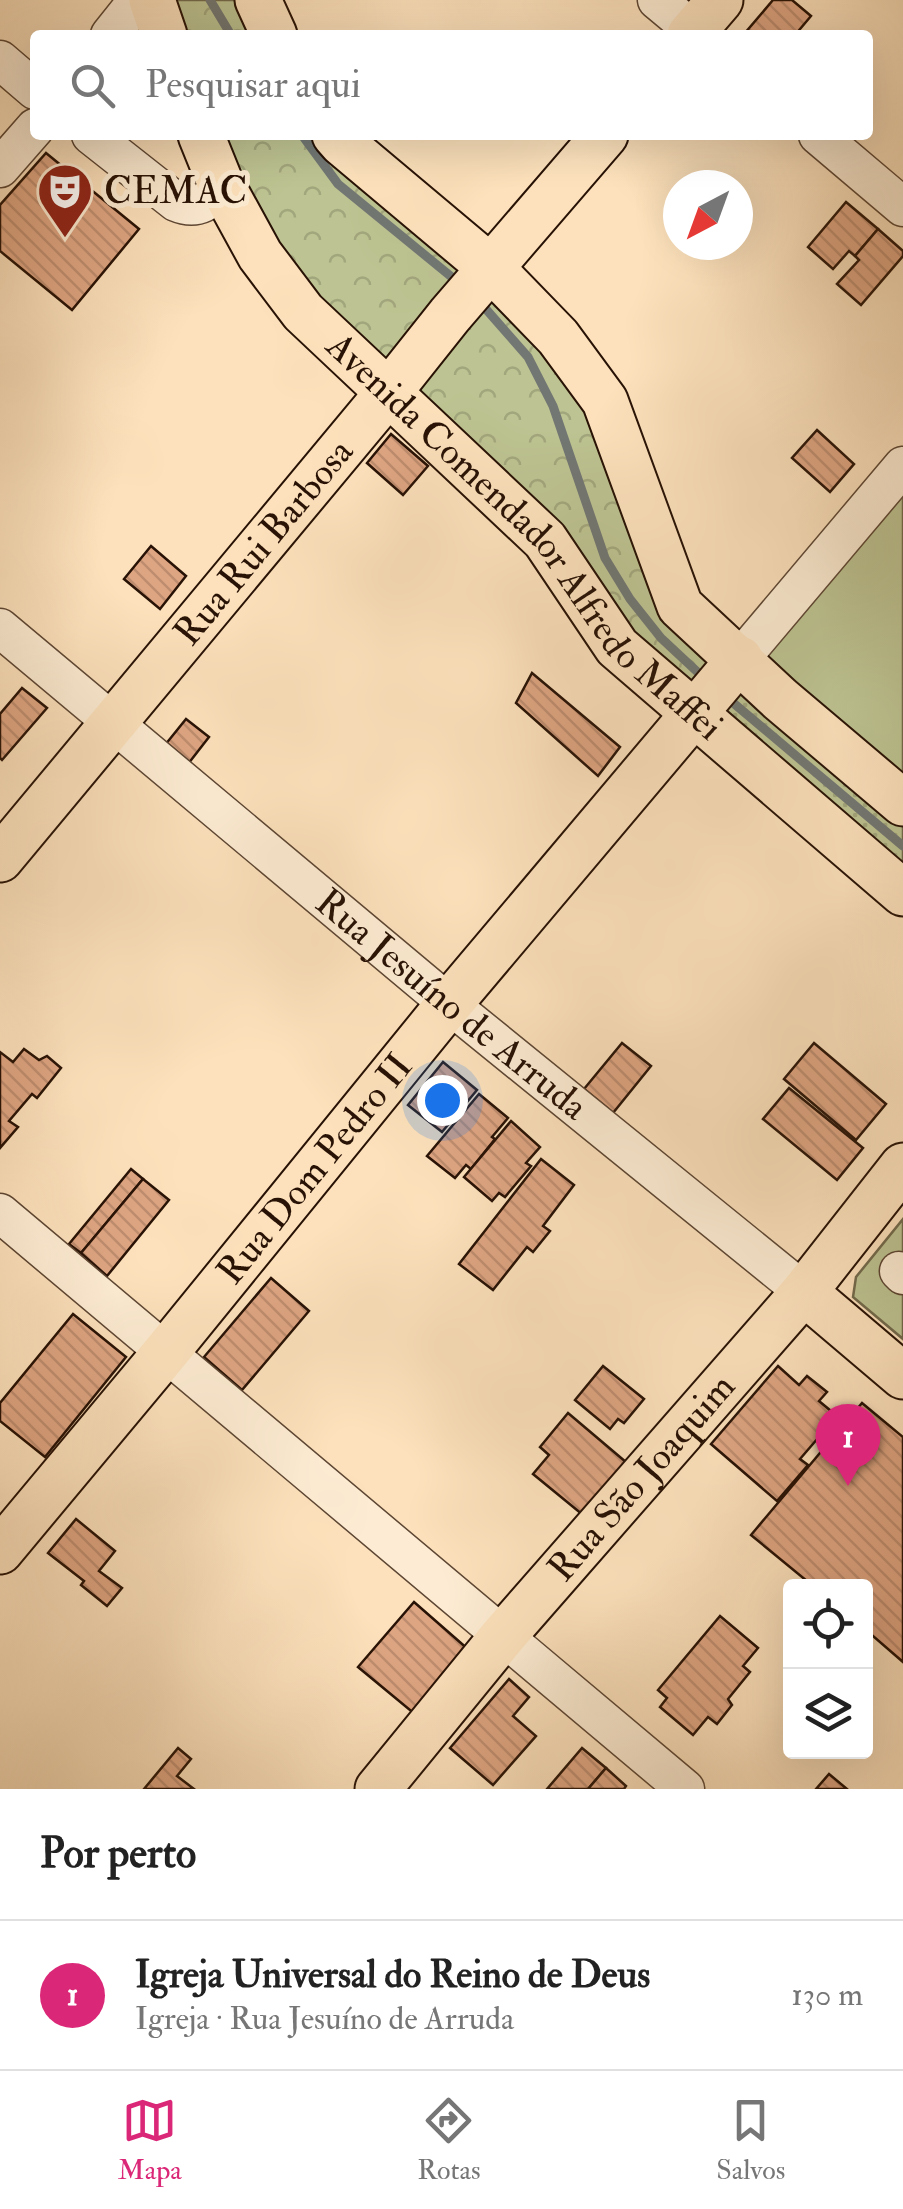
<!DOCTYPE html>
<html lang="pt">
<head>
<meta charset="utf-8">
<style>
  body { margin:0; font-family:"IM FELL Double Pica",serif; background:#f2f2f2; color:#222 }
  .controls { position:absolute; right:30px; bottom:30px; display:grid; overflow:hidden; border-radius:10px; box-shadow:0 10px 40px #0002 }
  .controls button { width:90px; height:90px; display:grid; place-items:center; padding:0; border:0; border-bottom:2px solid #e0e0e0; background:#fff; color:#222; font:50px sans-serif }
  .compass { position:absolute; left:663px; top:170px; width:90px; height:90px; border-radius:50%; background:#fff; box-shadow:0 10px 40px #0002; rotate:221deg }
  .you { position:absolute; left:442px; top:1100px; width:35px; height:35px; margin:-25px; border:8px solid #fff; border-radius:50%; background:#1a73e8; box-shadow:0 0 0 15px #1a73e833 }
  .badge { display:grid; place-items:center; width:65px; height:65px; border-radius:50%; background:#db2777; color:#fff; font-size:32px; font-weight:700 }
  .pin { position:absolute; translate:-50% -82px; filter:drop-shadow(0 2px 5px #0008) }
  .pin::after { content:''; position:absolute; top:52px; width:35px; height:30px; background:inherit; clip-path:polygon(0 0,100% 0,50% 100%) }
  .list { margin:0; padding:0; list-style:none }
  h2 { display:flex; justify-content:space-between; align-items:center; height:130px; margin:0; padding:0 40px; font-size:42px }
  h2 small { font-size:32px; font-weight:400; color:#767676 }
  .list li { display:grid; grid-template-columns:65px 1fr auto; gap:30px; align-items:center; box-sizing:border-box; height:150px; padding:0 40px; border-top:2px solid #e0e0e0 }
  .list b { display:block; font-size:38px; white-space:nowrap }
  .list p { margin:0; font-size:32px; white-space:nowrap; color:#767676 }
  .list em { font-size:32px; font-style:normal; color:#767676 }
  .icon { flex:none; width:55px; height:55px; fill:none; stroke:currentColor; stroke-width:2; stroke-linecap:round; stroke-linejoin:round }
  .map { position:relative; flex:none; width:903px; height:1789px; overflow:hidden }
  .search { position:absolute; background:#fff; box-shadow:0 10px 40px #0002; left:30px; right:30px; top:30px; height:110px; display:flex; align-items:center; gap:25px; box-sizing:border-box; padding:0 35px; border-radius:10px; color:#767676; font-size:38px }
  .sheet { height:280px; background:#fff }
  nav { display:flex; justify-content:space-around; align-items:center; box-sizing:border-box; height:140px; border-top:2px solid #e0e0e0; background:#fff; font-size:28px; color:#767676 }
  nav a { display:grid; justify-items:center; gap:5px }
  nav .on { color:#db2777 }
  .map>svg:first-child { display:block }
  .grass { fill:url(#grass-dots); stroke:#726a4c; stroke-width:2.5 }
  .forest { fill:url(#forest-crowns); stroke:#726a4c; stroke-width:2.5 }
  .green { fill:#bdc392; stroke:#726a4c; stroke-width:2.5 }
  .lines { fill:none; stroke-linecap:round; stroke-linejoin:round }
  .stream { stroke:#727773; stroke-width:9 }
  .building { fill:url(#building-back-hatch); stroke:#281205; stroke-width:2.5 }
  .minor-casing { stroke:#5d4633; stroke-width:41 }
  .major-casing { stroke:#281205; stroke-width:49 }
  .minor { stroke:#fdecd3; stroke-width:38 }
  .major { stroke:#fce1bc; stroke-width:45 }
  .labels { text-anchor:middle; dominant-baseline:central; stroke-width:10; stroke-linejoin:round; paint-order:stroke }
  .poi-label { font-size:38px; fill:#281205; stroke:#fdecd3; text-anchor:start }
  .street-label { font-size:38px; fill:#281205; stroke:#fdecd3 }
</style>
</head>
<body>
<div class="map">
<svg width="903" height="1789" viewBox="0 0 903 1789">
  <defs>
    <pattern id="grass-dots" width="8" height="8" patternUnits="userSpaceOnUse" patternTransform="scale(2.5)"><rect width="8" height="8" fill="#bdc392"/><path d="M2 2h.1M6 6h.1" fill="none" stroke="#a2a67c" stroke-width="1.8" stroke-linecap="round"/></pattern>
    <pattern id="forest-crowns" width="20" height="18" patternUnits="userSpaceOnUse" patternTransform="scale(2.5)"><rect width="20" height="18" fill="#bdc392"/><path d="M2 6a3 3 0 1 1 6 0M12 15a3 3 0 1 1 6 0" fill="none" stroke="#a2a67c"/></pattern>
    <pattern id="building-back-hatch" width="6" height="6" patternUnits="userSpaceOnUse" patternTransform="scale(2.5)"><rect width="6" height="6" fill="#dea582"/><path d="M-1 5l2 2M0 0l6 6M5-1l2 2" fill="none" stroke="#be8d6f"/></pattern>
  </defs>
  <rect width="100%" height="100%" fill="#fce1bc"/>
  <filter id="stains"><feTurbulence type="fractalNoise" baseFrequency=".002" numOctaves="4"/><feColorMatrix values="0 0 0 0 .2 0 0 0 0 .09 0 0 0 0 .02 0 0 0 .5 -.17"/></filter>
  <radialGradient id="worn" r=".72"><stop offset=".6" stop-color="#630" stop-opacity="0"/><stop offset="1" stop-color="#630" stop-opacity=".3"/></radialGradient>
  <path class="grass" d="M728 672 903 803V893L695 715Z"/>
  <g class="forest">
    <path d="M152 0H258L274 35H164Z"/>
    <path d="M201 135H335L558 337 680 606 740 659 695 715 303 312Z"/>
  </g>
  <g class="green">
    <path d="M899 494 903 498V782L766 659 770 649Z"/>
    <path d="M903 1219V1339L853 1297 856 1277Z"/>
  </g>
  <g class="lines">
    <g class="stream">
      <path d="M210 0 231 35"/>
      <path d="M302 135 338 184 459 283"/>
      <path d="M478 300 528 357 553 406 605 558 630 599 661 638 705 679"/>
      <path d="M725 696 903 846"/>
    </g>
  </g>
  <g class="building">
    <path d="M773 0H792L811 16 795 35H747L745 33Z"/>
    <path d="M46 153 139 229 72 310 0 251V205Z"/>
    <path d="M846 202 878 229 855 256 849 251 833 269 808 247Z"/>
    <path d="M878 229 903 251V256L861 305 837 284 859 260 855 256Z"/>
    <path d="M817 430 854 464 830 492 792 458Z"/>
    <path d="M391 434 428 466 403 495 367 463Z"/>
    <path d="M151 546 186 576 160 609 124 579Z"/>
    <path d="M532 673 620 747 598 776 516 703Z"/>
    <path d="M22 688 47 708 2 760 0 758V714Z"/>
    <path d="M186 719 209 737 188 764 165 745Z"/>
    <path d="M622 1043 651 1066 613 1113 584 1089Z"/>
    <path d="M814 1043 886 1104 856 1140 784 1079Z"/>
    <path d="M24 1049 39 1060 47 1056 61 1068 37 1098 32 1094 9 1121 18 1127 0 1148V1052L13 1062Z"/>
    <path d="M443 1062 477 1090 442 1132 408 1105Z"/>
    <path d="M789 1088 863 1148 837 1180 763 1119Z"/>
    <path d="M479 1094 508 1118 492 1137 495 1139 471 1169 466 1165 455 1178 427 1156Z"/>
    <path d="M511 1121 540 1147 526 1163 531 1166 505 1197 499 1193 492 1201 464 1177Z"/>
    <path d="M541 1159 574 1185 543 1226 550 1231 533 1252 527 1247 493 1290 459 1264Z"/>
    <path d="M131 1169 143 1179 81 1253 69 1244Z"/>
    <path d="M143 1179 169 1200 107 1276 81 1253Z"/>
    <path d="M271 1278 309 1311 242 1390 204 1357Z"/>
    <path d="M73 1314 126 1357 45 1457 0 1421V1403Z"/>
    <path d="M603 1366 644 1399 624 1423 618 1419 610 1429 575 1400Z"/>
    <path d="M778 1366 799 1385 807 1376 827 1392 819 1401 837 1416 800 1459 808 1465 777 1501 711 1444Z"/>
    <path d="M862 1403 903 1437V1662L866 1630V1586H813L751 1535Z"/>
    <path d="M568 1413 627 1463 583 1515 533 1474 549 1455 540 1447Z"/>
    <path d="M76 1519 115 1551 99 1571 122 1588 107 1606 81 1585 84 1581 48 1553Z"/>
    <path d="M414 1602 470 1651 416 1715 358 1667Z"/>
    <path d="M720 1616 758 1648 743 1666 750 1672 728 1699 732 1705 717 1724 708 1717 693 1735 660 1707 667 1698 658 1690Z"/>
    <path d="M509 1679 529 1697 513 1716 536 1736 493 1785 450 1748Z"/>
    <path d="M178 1748 191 1759 177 1776 194 1789H144Z"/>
    <path d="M582 1748 606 1768 588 1789H547Z"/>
    <path d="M606 1768 626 1786 624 1789H588Z"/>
    <path d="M829 1774 847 1789H816Z"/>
  </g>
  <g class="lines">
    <g class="minor-casing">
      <g id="minor">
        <path d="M657 0 699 35"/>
        <path d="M110 35 138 0"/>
        <path d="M0 60 35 90"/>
        <path d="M91 135 176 202C197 211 212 202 220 182"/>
        <path d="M818 135 903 207"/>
        <path d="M0 168 35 128"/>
        <path id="s1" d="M0 628 449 1004 804 1292"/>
        <path d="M740 659 903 466"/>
        <path d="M0 1213 685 1789"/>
        <path d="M899 1271 903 1275"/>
      </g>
    </g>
    <g class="major-casing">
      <g id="major">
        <path d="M152 0 164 35"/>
        <path d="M258 0 274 35"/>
        <path d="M690 35 720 0"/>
        <path id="s2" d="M201 135 220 182 260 255 303 312 545 540 617 647 903 893"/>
        <path d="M335 135 342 143 492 269 558 337 605 401 680 606 780 699 903 803"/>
        <path id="s3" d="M0 859 388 393 450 315 605 135"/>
        <path d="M804 1292 903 1376"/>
        <path id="s4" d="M0 1551 166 1352 449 1004 740 659"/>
        <path id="s5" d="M378 1789 503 1636 804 1292 903 1166"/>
      </g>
    </g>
    <use href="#minor" class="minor"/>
    <use href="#major" class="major"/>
  </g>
  <defs>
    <g id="theatre-pin" transform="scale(2.875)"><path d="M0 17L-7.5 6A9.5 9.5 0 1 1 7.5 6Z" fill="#8f2418" stroke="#fdecd3"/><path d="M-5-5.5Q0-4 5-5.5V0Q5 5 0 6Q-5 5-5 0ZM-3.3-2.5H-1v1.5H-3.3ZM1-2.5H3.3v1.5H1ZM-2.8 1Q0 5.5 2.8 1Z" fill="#fff"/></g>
  </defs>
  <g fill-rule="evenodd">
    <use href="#theatre-pin" x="65" y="191"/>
  </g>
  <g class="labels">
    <g class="poi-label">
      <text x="104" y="191">CEMAC</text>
    </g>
    <g class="street-label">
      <text stroke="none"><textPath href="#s2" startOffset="522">Avenida Comendador Alfredo Maffei</textPath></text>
      <text stroke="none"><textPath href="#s3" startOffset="412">Rua Rui Barbosa</textPath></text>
      <text stroke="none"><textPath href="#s1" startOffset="588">Rua Jesuíno de Arruda</textPath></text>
      <text stroke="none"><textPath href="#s4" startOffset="495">Rua Dom Pedro II</textPath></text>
      <text stroke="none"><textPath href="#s5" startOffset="408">Rua São Joaquim</textPath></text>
    </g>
  </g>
  <rect width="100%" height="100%" filter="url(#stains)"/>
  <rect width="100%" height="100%" fill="url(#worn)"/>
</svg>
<div class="controls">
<button><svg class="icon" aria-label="locate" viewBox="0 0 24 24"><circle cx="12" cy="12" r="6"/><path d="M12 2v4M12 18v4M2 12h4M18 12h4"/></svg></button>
<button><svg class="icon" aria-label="layers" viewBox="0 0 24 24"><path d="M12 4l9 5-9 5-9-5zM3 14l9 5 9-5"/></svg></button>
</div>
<svg class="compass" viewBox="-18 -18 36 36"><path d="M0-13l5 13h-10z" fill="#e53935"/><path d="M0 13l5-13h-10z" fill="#767676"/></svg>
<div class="you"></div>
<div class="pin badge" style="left:848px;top:1486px">1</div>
<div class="search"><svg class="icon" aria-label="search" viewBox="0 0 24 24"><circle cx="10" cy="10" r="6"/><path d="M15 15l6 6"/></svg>Pesquisar aqui</div>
</div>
<section class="sheet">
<h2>Por perto<small></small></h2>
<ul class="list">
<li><span class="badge">1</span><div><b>Igreja Universal do Reino de Deus</b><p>Igreja · Rua Jesuíno de Arruda</p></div><em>130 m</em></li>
</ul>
</section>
<nav>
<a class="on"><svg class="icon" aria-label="map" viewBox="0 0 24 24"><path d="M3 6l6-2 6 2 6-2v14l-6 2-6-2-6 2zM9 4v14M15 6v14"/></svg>Mapa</a>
<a><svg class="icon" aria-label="directions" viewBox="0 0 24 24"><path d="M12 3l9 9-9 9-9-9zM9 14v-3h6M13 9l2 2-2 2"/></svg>Rotas</a>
<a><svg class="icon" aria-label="saved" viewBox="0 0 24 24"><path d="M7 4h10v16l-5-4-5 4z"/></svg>Salvos</a>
</nav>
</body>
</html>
